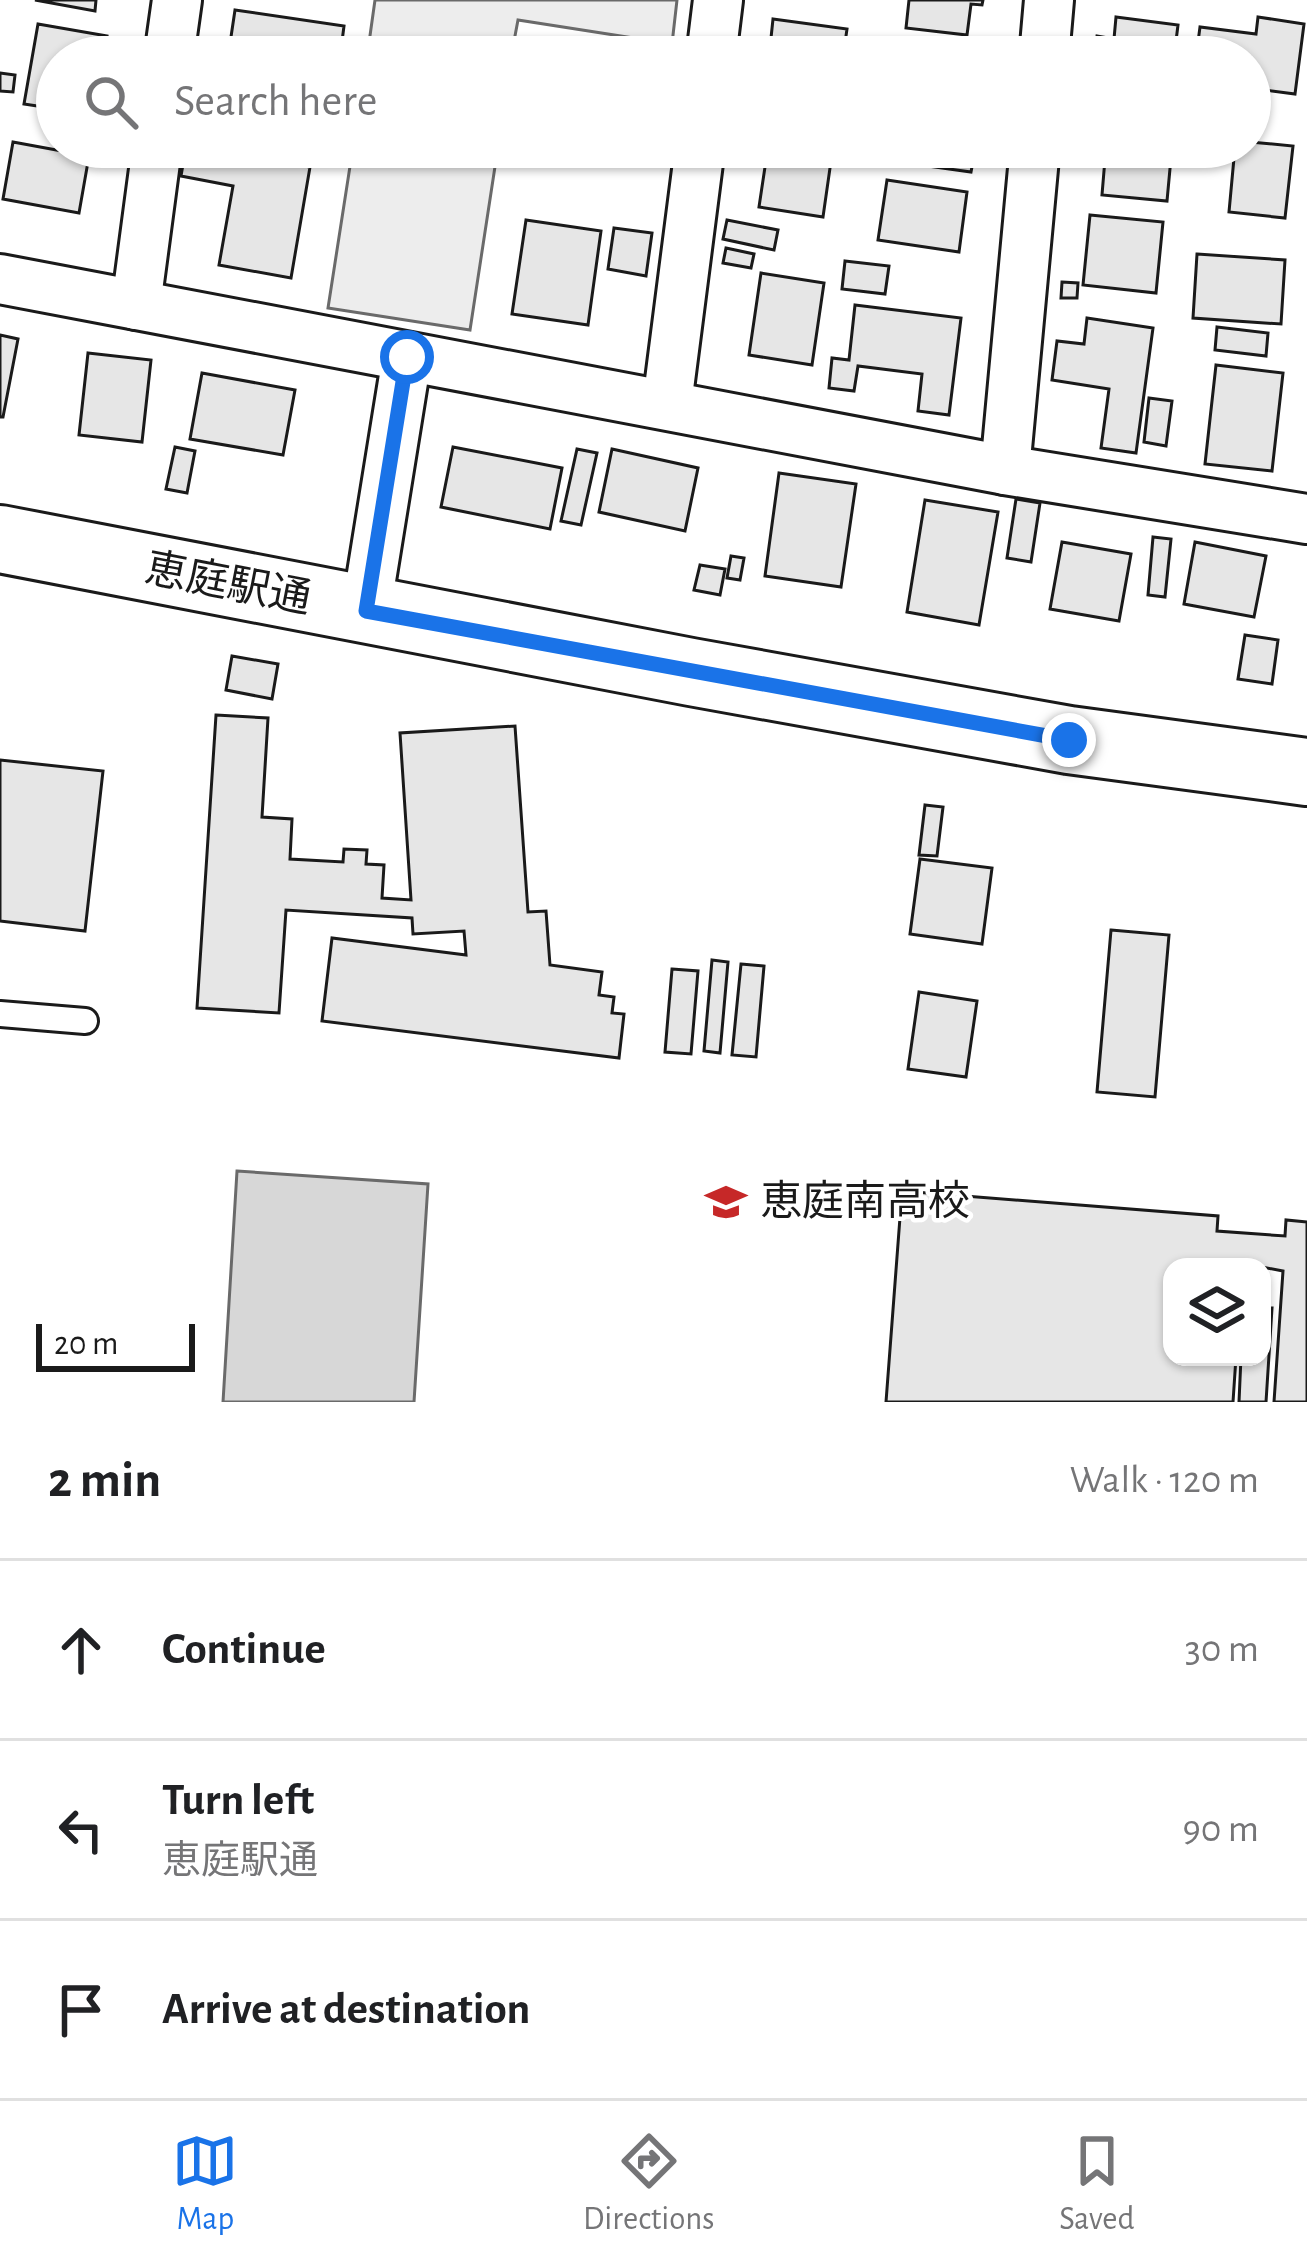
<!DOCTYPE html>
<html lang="en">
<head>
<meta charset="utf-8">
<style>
  body { margin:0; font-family:"Alegreya Sans","Noto Sans JP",sans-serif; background:#f2f2f2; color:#202124 }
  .controls { position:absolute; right:36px; bottom:36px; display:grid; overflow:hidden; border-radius:24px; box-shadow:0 3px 9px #0004 }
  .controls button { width:108px; height:108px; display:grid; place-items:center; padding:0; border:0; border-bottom:3px solid #e0e0e0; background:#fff; color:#202124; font:60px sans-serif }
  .scale { position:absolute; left:36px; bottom:30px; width:159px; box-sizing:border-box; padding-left:12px; border:6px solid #1a1a1a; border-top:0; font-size:33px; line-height:42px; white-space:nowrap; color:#1a1a1a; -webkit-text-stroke:9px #fff; paint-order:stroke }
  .stop { position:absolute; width:36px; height:36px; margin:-27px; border:9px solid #1a73e8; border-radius:50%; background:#fff }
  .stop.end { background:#1a73e8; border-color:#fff; box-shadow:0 3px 12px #0008 }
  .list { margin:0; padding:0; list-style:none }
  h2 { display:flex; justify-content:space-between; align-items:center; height:156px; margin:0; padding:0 48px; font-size:51px }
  h2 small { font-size:39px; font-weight:400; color:#757577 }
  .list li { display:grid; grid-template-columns:78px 1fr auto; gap:36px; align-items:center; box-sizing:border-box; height:180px; padding:0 48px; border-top:3px solid #e0e0e0 }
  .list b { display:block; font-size:45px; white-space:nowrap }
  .list p { margin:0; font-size:39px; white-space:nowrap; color:#757577 }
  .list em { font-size:39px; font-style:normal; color:#757577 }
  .icon { flex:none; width:66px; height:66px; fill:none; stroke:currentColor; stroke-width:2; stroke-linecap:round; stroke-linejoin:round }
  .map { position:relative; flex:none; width:1307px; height:1402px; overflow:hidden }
  .search { position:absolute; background:#fff; box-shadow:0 3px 9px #0004; left:36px; right:36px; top:36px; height:132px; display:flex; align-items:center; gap:30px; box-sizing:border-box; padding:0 42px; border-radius:66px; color:#757577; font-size:45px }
  .sheet { height:696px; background:#fff }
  nav { display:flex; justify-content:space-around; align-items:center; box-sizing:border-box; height:168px; border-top:3px solid #e0e0e0; background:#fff; font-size:33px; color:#757577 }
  nav a { display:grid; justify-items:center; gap:6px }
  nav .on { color:#1a73e8 }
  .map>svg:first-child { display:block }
  .built { fill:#ededed; stroke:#6a6a6a; stroke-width:3 }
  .water { fill:#d7d7d7; stroke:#6a6a6a; stroke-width:3 }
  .building { fill:#e6e6e6; stroke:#1a1a1a; stroke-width:3 }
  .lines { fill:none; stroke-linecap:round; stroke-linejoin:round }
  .lane-casing { stroke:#1a1a1a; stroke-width:30 }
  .street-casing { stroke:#1a1a1a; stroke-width:54 }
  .secondary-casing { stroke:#1a1a1a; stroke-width:72 }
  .lane { stroke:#fff; stroke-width:24 }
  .street { stroke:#fff; stroke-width:48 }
  .secondary { stroke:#fff; stroke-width:66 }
  .route { stroke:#1a73e8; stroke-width:15 }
  .labels { text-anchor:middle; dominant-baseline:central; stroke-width:9; stroke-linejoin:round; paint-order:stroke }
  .street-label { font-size:42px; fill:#1a1a1a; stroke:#fff }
  .poi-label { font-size:42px; fill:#1a1a1a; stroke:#fff; text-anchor:start }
</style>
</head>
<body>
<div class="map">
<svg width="1307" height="1402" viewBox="0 0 1307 1402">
  <rect width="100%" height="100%" fill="#fff"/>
  <g class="built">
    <path d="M375 0H677L672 44 518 20 511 57H367Z"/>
    <path d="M353 147H498L470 330 328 308Z"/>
  </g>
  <path class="water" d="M237 1171 428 1184 414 1402H223Z"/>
  <g class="building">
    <path d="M35 0H96L95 11Z"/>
    <path d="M909 0H983L982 5 971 4 967 35 906 28Z"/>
    <path d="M235 10 344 26 340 57H228Z"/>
    <path d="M1116 17 1178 25 1174 57H1094L1097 36 1114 39Z"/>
    <path d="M1258 17 1304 24 1295 94 1250 88V57H1196L1200 27 1256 34Z"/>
    <path d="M773 19 847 29 843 57H769Z"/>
    <path d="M38 24 107 36 104 57H57V109L24 104Z"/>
    <path d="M0 73 15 75 13 92 0 91Z"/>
    <path d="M13 142 89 156 79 213 3 199Z"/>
    <path d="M1250 142 1293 146 1285 218 1229 212 1235 147H1250Z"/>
    <path d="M186 147 310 167 291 278 219 265 233 186 181 176Z"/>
    <path d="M526 147H591L588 165 524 155Z"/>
    <path d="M768 147H833L823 217 759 207Z"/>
    <path d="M909 147 974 156 971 172 906 163Z"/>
    <path d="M1106 147H1172L1167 201 1102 195Z"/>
    <path d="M887 180 967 192 959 252 878 240Z"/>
    <path d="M1090 215 1163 222 1156 293 1083 285Z"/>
    <path d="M526 220 601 231 588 325 512 314Z"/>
    <path d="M727 220 778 230 774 250 723 239Z"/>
    <path d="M614 228 652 233 646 276 608 269Z"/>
    <path d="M726 248 754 254 751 268 723 263Z"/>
    <path d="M1197 254 1285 260 1281 324 1193 318Z"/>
    <path d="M845 261 889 266 885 294 842 289Z"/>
    <path d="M761 273 824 283 812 365 749 355Z"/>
    <path d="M1062 282 1078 283 1077 298H1061Z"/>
    <path d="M855 305 961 318 949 415 918 411 922 374 858 366 854 391 829 388 832 358 849 360Z"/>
    <path d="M1087 318 1153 328 1136 453 1101 448 1109 389 1052 380 1057 341 1084 344Z"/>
    <path d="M1217 327 1268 333 1266 356 1215 350Z"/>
    <path d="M0 335 18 339 3 417H0Z"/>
    <path d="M88 353 151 360 142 442 79 435Z"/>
    <path d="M1216 365 1283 373 1272 471 1205 464Z"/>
    <path d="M202 373 295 390 283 455 190 439Z"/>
    <path d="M1149 398 1172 401 1166 446 1144 442Z"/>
    <path d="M175 447 195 451 187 493 166 489Z"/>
    <path d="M453 447 562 468 550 529 441 507Z"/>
    <path d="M577 449 597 453 581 525 561 521Z"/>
    <path d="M612 449 698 468 685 531 599 512Z"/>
    <path d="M779 473 856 484 841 587 765 576Z"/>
    <path d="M1016 499 1040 503 1031 562 1007 558Z"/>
    <path d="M925 500 998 512 979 625 907 612Z"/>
    <path d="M1153 537 1171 539 1165 597 1148 595Z"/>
    <path d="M1062 542 1131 554 1119 621 1050 609Z"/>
    <path d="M1195 542 1266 556 1254 617 1184 604Z"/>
    <path d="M731 556 744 558 740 580 727 578Z"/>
    <path d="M700 565 725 569 720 595 694 590Z"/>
    <path d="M1245 635 1278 640 1272 684 1238 679Z"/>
    <path d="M232 656 278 664 272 699 226 690Z"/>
    <path d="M216 715 268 718 262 817 292 819 290 859 343 862 344 849 367 850 366 864 384 865 382 898 411 900 400 733 515 726 528 912 546 911 550 965 602 972 599 995 614 997 612 1013 624 1014 619 1058 322 1021 332 938 466 955 464 931 413 934 412 918 286 910 279 1013 197 1008Z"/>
    <path d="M0 760 103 771 85 931 0 921Z"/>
    <path d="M925 805 943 807 937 856 919 855Z"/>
    <path d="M920 859 992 868 982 944 910 934Z"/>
    <path d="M1111 930 1169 935 1155 1097 1097 1092Z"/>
    <path d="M712 960 728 962 720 1053 704 1051Z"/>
    <path d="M741 964 764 966 756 1057 732 1055Z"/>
    <path d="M672 969 698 971 691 1054 665 1052Z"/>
    <path d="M919 992 977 1001 966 1077 908 1069Z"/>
    <path d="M902 1191 1218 1216 1217 1231 1285 1236 1286 1220 1307 1222V1402H1274L1283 1271 1262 1267H1172V1357H1236L1233 1402H886Z"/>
    <path d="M1262 1308H1272L1266 1402H1239L1241 1357H1262Z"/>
  </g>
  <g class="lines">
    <g class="lane-casing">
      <path id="lane" d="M0 1014 85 1021"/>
    </g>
    <g class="street-casing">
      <g id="street">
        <path d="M169 57 177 0"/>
        <path d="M711 57 718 0"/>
        <path d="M1044 57 1049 0"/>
        <path d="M0 279 1005 470 1307 519"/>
        <path d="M136 305 157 147"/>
        <path d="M667 404 700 147"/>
        <path d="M1005 470 1035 147"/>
        <path d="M366 611 407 357"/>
      </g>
    </g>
    <g class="secondary-casing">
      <path id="secondary" d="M0 539 691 672 1069 740 1307 772"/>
    </g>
    <use href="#lane" class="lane"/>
    <use href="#street" class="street"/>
    <use href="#secondary" class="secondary"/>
  </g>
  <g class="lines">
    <path class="route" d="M407 357 366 611 1069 740"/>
  </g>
  <defs>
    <g id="school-bare" transform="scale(3.24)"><path d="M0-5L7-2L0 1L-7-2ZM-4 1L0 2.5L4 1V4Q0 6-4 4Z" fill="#c62828" stroke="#fff" stroke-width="2.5" paint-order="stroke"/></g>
  </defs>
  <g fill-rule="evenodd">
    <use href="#school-bare" x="726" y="1202"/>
  </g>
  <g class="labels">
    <g class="street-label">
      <text transform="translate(228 584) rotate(11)">恵庭駅通</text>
    </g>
    <g class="poi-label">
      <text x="760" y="1202">恵庭南高校</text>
    </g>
  </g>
</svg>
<div class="controls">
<button><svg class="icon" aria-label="layers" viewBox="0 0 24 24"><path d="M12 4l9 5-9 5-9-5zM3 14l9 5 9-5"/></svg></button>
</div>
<div class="scale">20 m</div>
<div class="stop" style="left:407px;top:357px"></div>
<div class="stop end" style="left:1069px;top:740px"></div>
<div class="search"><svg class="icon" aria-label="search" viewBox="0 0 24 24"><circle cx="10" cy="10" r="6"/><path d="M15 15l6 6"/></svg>Search here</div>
</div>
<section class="sheet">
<h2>2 min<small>Walk · 120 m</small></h2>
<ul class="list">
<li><svg class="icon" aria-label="ahead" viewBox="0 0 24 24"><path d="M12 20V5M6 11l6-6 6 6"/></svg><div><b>Continue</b></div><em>30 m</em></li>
<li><svg class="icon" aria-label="left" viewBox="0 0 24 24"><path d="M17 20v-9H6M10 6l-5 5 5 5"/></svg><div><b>Turn left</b><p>恵庭駅通</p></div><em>90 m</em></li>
<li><svg class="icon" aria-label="arrive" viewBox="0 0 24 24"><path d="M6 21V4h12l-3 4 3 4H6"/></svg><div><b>Arrive at destination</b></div></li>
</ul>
</section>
<nav>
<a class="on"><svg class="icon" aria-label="map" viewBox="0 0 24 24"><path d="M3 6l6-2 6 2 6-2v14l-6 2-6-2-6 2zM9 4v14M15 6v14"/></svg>Map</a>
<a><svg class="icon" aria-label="directions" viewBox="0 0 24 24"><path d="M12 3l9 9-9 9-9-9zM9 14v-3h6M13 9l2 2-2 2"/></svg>Directions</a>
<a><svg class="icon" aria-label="saved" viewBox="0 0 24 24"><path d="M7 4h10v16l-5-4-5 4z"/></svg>Saved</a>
</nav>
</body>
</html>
